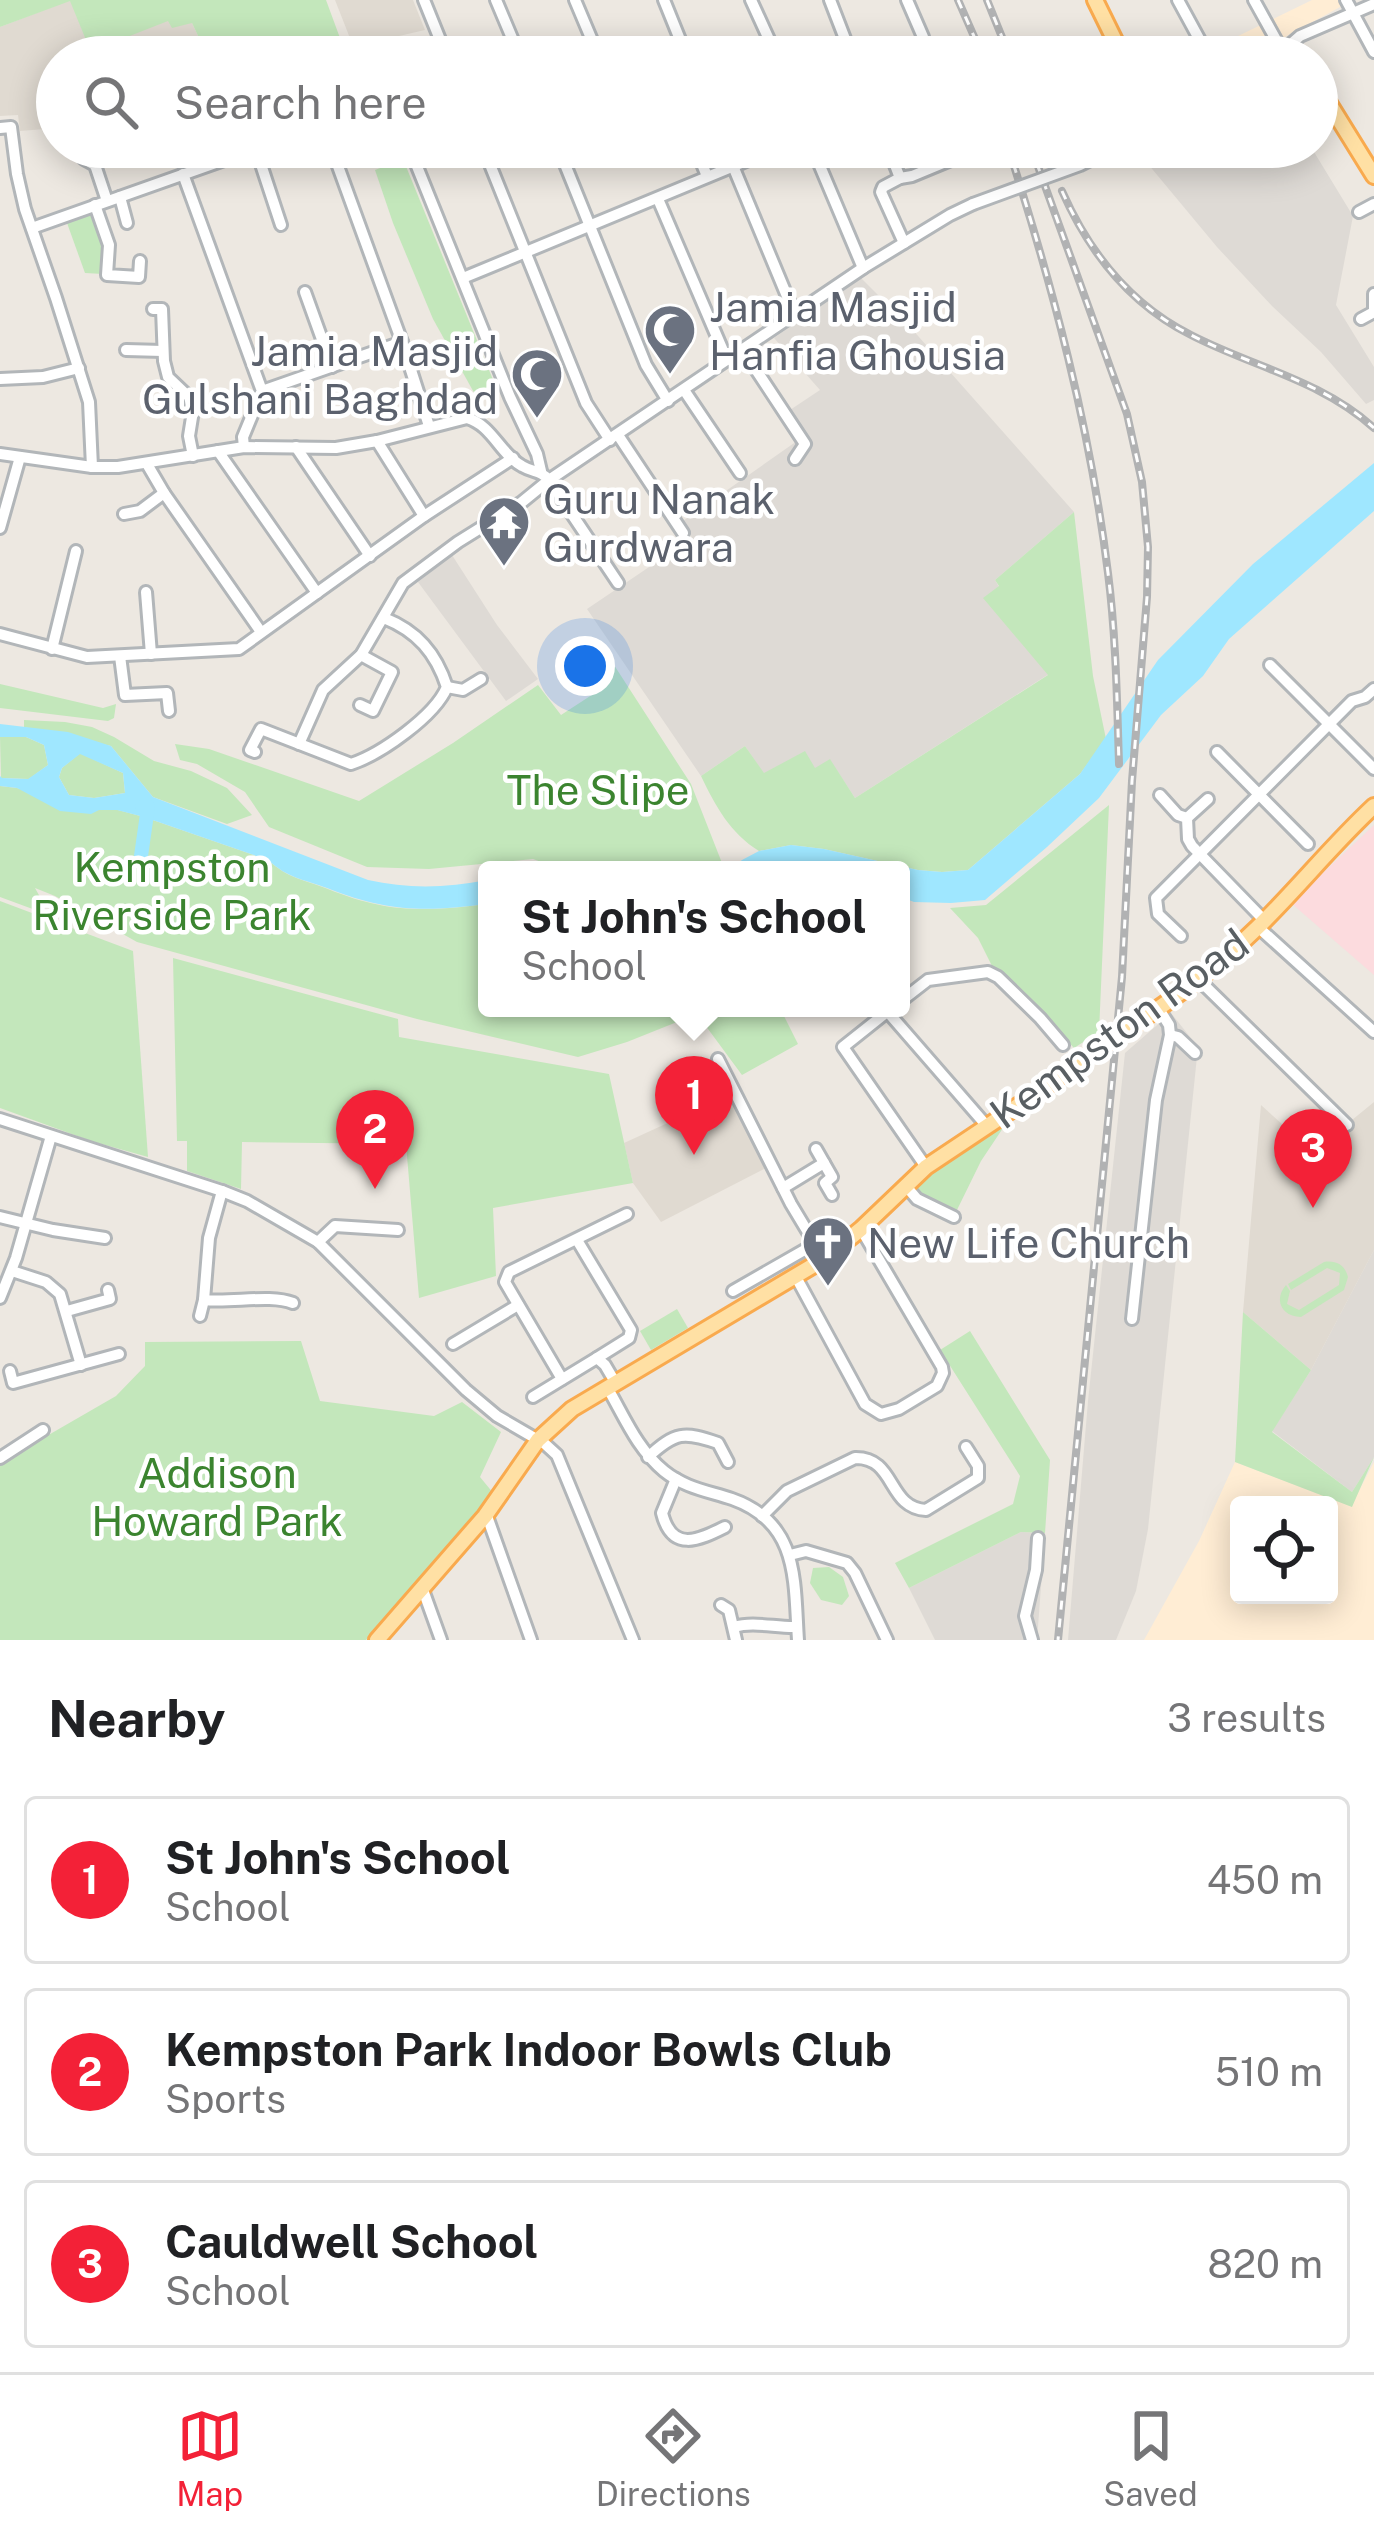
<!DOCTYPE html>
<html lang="en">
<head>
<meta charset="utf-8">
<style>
  body { margin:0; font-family:"Public Sans",sans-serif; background:#f6f6f6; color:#202124 }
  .controls { position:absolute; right:36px; bottom:36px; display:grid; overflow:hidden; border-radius:12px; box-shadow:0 6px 30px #0003 }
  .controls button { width:108px; height:108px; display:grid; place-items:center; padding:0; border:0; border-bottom:3px solid #e0e0e0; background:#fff; color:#202124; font:60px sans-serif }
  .you { position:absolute; left:585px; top:666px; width:42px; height:42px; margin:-30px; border:9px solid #fff; border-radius:50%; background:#1a73e8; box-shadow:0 0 0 18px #1a73e833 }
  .badge { display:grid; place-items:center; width:78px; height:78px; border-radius:50%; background:#f32137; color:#fff; font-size:39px; font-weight:700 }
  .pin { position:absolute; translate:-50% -99px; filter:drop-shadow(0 3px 6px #0008) }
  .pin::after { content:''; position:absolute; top:63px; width:42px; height:36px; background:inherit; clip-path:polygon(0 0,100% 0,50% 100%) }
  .popup { position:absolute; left:478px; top:861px; width:432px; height:156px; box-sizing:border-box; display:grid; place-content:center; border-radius:12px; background:#fff; filter:drop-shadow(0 3px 9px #0005); font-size:39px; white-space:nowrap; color:#757577 }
  .popup b { font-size:45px; color:#202124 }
  .popup::after { content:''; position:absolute; left:50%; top:100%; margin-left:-24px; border:24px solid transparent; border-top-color:#fff }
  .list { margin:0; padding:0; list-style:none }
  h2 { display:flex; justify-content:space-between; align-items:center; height:156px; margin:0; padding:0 48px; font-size:51px }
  h2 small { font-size:39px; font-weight:400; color:#757577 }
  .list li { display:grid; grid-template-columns:78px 1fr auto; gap:36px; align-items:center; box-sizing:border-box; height:168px; margin:0 24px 24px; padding:0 24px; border:3px solid #e0e0e0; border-radius:12px }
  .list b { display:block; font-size:45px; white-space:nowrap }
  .list p { margin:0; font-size:39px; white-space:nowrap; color:#757577 }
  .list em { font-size:39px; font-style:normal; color:#757577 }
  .icon { flex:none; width:66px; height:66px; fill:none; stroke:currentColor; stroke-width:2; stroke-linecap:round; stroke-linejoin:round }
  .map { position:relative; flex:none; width:1374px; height:1640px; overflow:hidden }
  .search { position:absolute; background:#fff; box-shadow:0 6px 30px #0003; left:36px; right:36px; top:36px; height:132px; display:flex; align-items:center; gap:30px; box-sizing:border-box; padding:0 42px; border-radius:66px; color:#757577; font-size:45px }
  .sheet { height:732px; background:#fff }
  nav { display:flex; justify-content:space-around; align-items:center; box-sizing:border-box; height:168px; border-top:3px solid #e0e0e0; background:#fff; font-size:33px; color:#757577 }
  nav a { display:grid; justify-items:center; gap:6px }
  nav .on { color:#f32137 }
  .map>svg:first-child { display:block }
  .commercial { fill:#ffedd4; fill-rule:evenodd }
  .industrial { fill:#dedad5 }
  .education { fill:#e0dad1 }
  .medical { fill:#fcdbde }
  .green { fill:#c3e7bb }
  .water { fill:#9fe7ff; fill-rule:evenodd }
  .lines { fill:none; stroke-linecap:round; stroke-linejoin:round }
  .river { stroke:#9fe7ff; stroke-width:14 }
  .minor-casing { stroke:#b2b6b9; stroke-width:16 }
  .major-casing { stroke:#f9aa4e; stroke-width:20 }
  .minor { stroke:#fff; stroke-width:10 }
  .major { stroke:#ffe0a4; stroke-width:14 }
  .rail-casing { stroke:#b1b2b3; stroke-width:8 }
  .rail { stroke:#fff; stroke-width:3; stroke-dasharray:9; stroke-linecap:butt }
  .minor-bridge-casing { stroke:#b2b6b9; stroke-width:16; stroke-linecap:butt }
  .major-bridge-casing { stroke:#f9aa4e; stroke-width:20; stroke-linecap:butt }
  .minor-bridge { stroke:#fff; stroke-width:10 }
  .major-bridge { stroke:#ffe0a4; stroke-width:14 }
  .labels { text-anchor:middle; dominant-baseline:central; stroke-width:9; stroke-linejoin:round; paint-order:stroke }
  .worship-label { font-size:42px; fill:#5b616d; stroke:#fff; text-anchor:start }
  .park-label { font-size:42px; fill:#3b842f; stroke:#fff }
  .street-label { font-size:42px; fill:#595f63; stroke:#fff }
</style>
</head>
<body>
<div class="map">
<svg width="1374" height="1640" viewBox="0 0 1374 1640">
  <rect width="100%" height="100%" fill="#ede8e1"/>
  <g class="commercial">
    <path d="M1312 0H1339L1342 6 1248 57H1195Z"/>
    <path d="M1235 1462 1351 1506 1374 1462V1640H1144L1199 1541ZM1239 1505H1329V1595H1239Z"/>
  </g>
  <g class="industrial">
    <path d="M1122 147H1311L1353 216 1336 305 1374 367V400L1366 404 1321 352 1272 306 1217 247 1143 158 1124 165 1114 151Z"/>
    <path d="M860 277 911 328 1074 512 995 580 1049 674 855 798 830 760 815 769 764 774 745 746 701 776 587 609 692 538 683 521 797 441 794 448 809 438 790 410 820 390 774 338Z"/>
    <path d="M452 555 497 625 538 679 506 701 418 582Z"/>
    <path d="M1171 1013 1198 1047 1148 1529 1136 1591 1116 1640H1068L1088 1401 1125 1053Z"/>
    <path d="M1374 1250V1457L1352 1492 1272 1431 1311 1370Z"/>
    <path d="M1021 1532 1045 1533 1037 1640H935L909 1588Z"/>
  </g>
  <g class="education">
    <path d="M70 0 192 23 208 57H57V128L20 131 18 115 0 116V27Z"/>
    <path d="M335 0H413L425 30 373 42 374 49 357 56Z"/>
    <path d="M731 1094 766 1168 661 1222 633 1183 624 1143Z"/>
    <path d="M1374 1102V1250L1311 1370 1243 1312 1261 1105 1313 1152Z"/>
  </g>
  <path class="medical" d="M1374 825V975L1291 903Z"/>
  <g class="green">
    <path d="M0 0H326L347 57H208L192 23 172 28 168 21 122 39 125 48 93 57 70 1 0 27Z"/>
    <path d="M403 159 498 392 477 398 433 319 393 223 375 170Z"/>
    <path d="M96 212 106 245 103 274 85 273 67 223Z"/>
    <path d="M1074 512 1093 676 1106 739 1080 774 968 870 942 872 918 870 824 849 791 845 759 851C730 833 716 807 701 776L745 746 764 773 805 751 815 768 830 759 855 798 1048 675 983 598 999 586 995 580Z"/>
    <path d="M603 648 691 784 722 863 712 870H564L533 859 429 869 367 867 269 827 245 792 197 764 180 760 175 744 209 749 359 801 453 743 538 685 561 715 601 689 584 663Z"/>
    <path d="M0 684 103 708 116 704 114 718 108 721 0 708Z"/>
    <path d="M24 720 65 722 92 727 114 737 154 761 191 771 227 788 252 815 227 824 153 797 111 746 24 727Z"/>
    <path d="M0 737H26L44 745 48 765 29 779 1 778Z"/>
    <path d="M80 753 123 773 125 793 94 798 69 795 59 777 62 768Z"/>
    <path d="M0 786 17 788 99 810H118L144 817 268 860C289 879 303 879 328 889 387 913 424 912 487 904V1008H780L798 1044 742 1075 697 1014 627 1042 578 1057 417 1019 137 942 55 896 35 888 40 897 38 911 0 897Z"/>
    <path d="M1109 805 1099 1032 1074 1048 1025 995 992 966 978 938 950 908 986 905Z"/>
    <path d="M0 901 133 951 148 1157 91 1141 0 1108Z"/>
    <path d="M173 958 398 1019 399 1037 609 1074 633 1183 493 1208 496 1276 419 1298 406 1144 242 1142 241 1189 187 1171V1141H177Z"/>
    <path d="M1005 1125 981 1161 955 1214 918 1195 916 1185 940 1166Z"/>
    <path d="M1324 1262C1336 1260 1345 1265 1348 1277L1344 1290 1301 1317C1282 1317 1273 1300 1286 1285L1290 1291 1287 1304 1299 1310 1339 1285 1340 1273 1327 1268 1291 1290 1288 1284Z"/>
    <path d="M677 1309 688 1328 651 1350 640 1331Z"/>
    <path d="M1243 1312 1311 1370 1272 1432 1352 1492 1374 1457 1352 1507 1235 1462Z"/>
    <path d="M970 1331 1050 1460 1045 1533 1021 1532 909 1588 895 1563 1013 1504 1020 1476 940 1350Z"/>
    <path d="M301 1341 320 1401 434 1416 462 1402 501 1432 480 1477 494 1494 366 1640H0V1463L116 1396 145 1366V1342Z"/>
    <path d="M829 1567 843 1577 849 1596 842 1605 821 1600 810 1583 813 1568Z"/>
  </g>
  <g class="water">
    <path d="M1374 463V511L1229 639 1203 676 1161 715 1099 798 1047 847 985 900 951 903 914 902 901 897V870H730L742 860 759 851 791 845 824 849 918 870 942 872 968 870 1080 774 1158 660 1253 564Z"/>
    <path d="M0 724 68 732 111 746 153 797 368 880C408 889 446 888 487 880V904C424 912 387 912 327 888 303 879 289 879 268 860L144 817 117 810H99L91 814 60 811 17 788 0 786V776L2 778 28 779 48 765 44 745 26 737H0ZM80 754 123 773 125 793 94 798 69 795 59 777 62 768Z"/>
  </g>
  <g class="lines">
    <path class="river" d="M141 856 148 807H142"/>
    <g class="minor-casing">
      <g id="minor">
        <path d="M424 0 447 57"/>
        <path d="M496 0 520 57"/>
        <path d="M575 0 599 57"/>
        <path d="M664 0 687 57"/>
        <path d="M751 0 777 57"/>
        <path d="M830 0 852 57"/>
        <path d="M1178 0 1209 57"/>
        <path d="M1254 0 1285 56"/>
        <path d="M1346 0 1374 52"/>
        <path d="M894 57 921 46 923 37 907 0"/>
        <path d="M1285 57 1292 43 1300 36 1374 4"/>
        <path d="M0 128 11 127 17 174 25 209 56 298 89 402 92 467"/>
        <path d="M331 147 402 342 429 426"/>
        <path d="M414 147 410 149 412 154 510 397 537 454 541 471"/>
        <path d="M483 147 586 403 610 440"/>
        <path d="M558 147 646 365 668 401"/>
        <path d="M695 147 707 176"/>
        <path d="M812 147 863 268"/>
        <path d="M888 147 900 178 883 187 881 192 904 243"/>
        <path d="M256 149 281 225"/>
        <path d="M84 159 95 165 107 201"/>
        <path d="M733 166 794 313"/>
        <path d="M183 174 262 391 243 437 244 447"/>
        <path d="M900 178 912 176 970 152 968 147"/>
        <path d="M120 197 127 223"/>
        <path d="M658 199 727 360"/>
        <path d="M95 205 109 245 107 275 139 277 140 261"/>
        <path d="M1359 212 1374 204"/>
        <path d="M32 228 261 147"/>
        <path d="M463 278 780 147"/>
        <path d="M305 292 332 367"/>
        <path d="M153 309H162L164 361 168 377 189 397 193 411 189 436 193 456"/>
        <path d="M1361 319 1374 312V294"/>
        <path d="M126 350 163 351"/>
        <path d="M743 350 805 444 795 459"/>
        <path d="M0 379 43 377 79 368"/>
        <path d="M684 390 740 473"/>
        <path d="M262 391 402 342"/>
        <path d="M618 435 683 533"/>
        <path d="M377 441 424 516"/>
        <path d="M296 447 370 556"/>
        <path d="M218 451 317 593"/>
        <path d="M0 454 92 467H118L244 447 336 448 377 441 467 418C492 425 500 454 522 466 534 473 540 470 549 480L863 268 950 215 973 204"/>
        <path d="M147 464 164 493 261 632"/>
        <path d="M124 514 140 511 164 493"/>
        <path d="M0 528 20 457"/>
        <path d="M146 592 151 654"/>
        <path d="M0 634 87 657 239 649 424 516 513 458"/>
        <path d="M52 649 76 551"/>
        <path d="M120 656 125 695 167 693 169 711"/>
        <path d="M1270 665 1374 769"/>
        <path d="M447 687 463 690 481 679"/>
        <path d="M360 705 373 711 392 672 361 655"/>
        <path d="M299 744 323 690 361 655 403 583 458 542 522 502 549 480 618 583"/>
        <path d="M255 752 250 750 261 729 351 764C381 754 435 716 447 687 436 653 417 631 384 618"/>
        <path d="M1217 752 1308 844"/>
        <path d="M1160 795 1178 815 1187 818 1188 839 1192 846 1261 917"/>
        <path d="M1187 818 1208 799"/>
        <path d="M1258 927 1374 1032"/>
        <path d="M1181 936 1158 914 1156 898 1352 701 1365 697 1374 689"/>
        <path d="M1198 979 1347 1125"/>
        <path d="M901 1001 928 980 988 972 998 977 1040 1018 1063 1045"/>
        <path d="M892 1008 843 1047 926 1167"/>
        <path d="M886 1010 986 1125"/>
        <path d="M1170 1035 1178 1037 1195 1053"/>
        <path d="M718 1059 791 1204 815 1244"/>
        <path d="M0 1119 222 1191 247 1201 318 1242 466 1390 497 1416 545 1444 557 1455 633 1640"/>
        <path d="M816 1149 832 1177 825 1183 832 1195"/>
        <path d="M905 1185 917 1199 954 1217"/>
        <path d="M783 1188 824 1163"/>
        <path d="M0 1217 53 1230 105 1238"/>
        <path d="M577 1240 631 1330 629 1338 597 1358"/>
        <path d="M318 1242 335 1226 398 1230"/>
        <path d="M12 1271 46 1282 60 1294 81 1365"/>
        <path d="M796 1277 865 1404 881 1414 899 1409 937 1386 943 1373 942 1367 861 1229"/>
        <path d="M733 1291 815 1244 816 1246"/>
        <path d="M0 1298 16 1258 51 1136"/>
        <path d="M204 1300C232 1303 271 1294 293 1303"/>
        <path d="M67 1311 110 1299 108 1290"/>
        <path d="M200 1316 204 1300 209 1238 222 1191"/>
        <path d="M1132 1319 1156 1100 1170 1035 1169 1025 1159 1009"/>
        <path d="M453 1344 518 1305"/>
        <path d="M10 1371 13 1383 119 1354"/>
        <path d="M562 1379 505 1282 509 1272 627 1214"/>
        <path d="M607 1387C624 1416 637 1449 664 1471 685 1488 708 1491 732 1499 800 1523 794 1582 798 1640"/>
        <path d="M533 1397 597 1358 605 1365 615 1382"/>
        <path d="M648 1457C675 1432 684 1431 718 1443L728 1462"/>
        <path d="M0 1458 43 1430"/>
        <path d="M676 1479 662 1513C672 1553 699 1540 725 1527"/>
        <path d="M485 1516 488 1519 531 1640"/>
        <path d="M762 1516 787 1491 855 1458C896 1457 887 1508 926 1510L978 1478V1466L966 1447"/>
        <path d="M790 1555 806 1551 847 1563 855 1573 887 1640"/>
        <path d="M423 1590 441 1640"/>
        <path d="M721 1605 729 1610 736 1640"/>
        <path d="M734 1627C754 1621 776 1628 797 1627"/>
        <path d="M1032 1640 1025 1616 1036 1570 1038 1538"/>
      </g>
    </g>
    <g class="major-casing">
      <g id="major">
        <path d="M1095 0 1123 57"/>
        <path d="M1263 57 1274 54 1288 57"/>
        <path d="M1317 84 1374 176"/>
        <path d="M1126 1030C1173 1000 1218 966 1258 927 1298 888 1333 844 1374 806"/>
        <path d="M377 1640 485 1516 538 1440 572 1409 824 1259 861 1229 926 1167 1040 1091 1098 1048"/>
      </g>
    </g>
    <use href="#minor" class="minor"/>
    <use href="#major" class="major"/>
    <g class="rail-casing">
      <g id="rail">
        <path d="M958 0 983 57"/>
        <path d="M987 0 1010 57"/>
        <path d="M1008 147C1053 287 1090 427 1108 573 1116 636 1117 701 1119 764"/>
        <path d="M1031 147 1127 414 1142 482 1148 547 1147 597 1132 781 1122 977 1058 1640"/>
        <path d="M1062 191C1089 252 1131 305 1191 335 1253 367 1321 380 1374 428"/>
      </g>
    </g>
    <use href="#rail" class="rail"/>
    <g class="minor-bridge-casing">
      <path id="minor-bridge" d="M973 204 1080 165 1116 147"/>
    </g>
    <g class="major-bridge-casing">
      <path id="major-bridge" d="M1098 1048 1126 1030"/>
    </g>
    <use href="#minor-bridge" class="minor-bridge"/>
    <use href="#major-bridge" class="major-bridge"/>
  </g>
  <defs>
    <g id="mosque-pin" transform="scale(2.7)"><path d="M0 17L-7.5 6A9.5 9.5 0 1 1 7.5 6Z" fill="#6b7280" stroke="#fff"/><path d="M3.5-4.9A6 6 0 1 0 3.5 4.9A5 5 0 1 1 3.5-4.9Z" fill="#fff"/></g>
    <g id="temple-pin" transform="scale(2.7)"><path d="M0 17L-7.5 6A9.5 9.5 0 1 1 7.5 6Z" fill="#6b7280" stroke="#fff"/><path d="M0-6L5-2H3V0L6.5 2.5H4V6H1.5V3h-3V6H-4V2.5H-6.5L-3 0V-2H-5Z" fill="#fff"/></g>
    <g id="church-pin" transform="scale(2.7)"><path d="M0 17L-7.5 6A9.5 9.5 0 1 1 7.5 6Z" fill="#6b7280" stroke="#fff"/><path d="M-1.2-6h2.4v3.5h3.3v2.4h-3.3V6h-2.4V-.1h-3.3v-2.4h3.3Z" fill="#fff"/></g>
  </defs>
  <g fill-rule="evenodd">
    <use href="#mosque-pin" x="670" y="330"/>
    <use href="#mosque-pin" x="537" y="374"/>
    <use href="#temple-pin" x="504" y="522"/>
    <use href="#church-pin" x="828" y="1242"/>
  </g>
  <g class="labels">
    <g class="worship-label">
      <text x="709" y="306">Jamia Masjid<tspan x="709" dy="48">Hanfia Ghousia</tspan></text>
      <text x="498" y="350" text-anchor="end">Jamia Masjid<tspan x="498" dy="48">Gulshani Baghdad</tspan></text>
      <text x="543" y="498">Guru Nanak<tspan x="543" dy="48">Gurdwara</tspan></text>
      <text x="867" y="1242">New Life Church</text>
    </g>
    <g class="park-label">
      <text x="598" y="789">The Slipe</text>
      <text x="172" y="866">Kempston<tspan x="172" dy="48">Riverside Park</tspan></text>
      <text x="217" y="1472">Addison<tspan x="217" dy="48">Howard Park</tspan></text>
    </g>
    <g class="street-label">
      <text transform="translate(1119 1028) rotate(-36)">Kempston Road</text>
    </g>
  </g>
</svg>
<div class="controls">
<button><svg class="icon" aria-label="locate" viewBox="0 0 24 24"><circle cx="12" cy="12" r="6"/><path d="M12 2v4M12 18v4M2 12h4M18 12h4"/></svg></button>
</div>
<div class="you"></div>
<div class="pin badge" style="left:694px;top:1155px">1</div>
<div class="popup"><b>St John's School</b>School</div>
<div class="pin badge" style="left:375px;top:1189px">2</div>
<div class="pin badge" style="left:1313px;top:1208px">3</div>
<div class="search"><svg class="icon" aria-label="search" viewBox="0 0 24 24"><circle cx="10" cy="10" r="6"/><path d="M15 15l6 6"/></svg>Search here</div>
</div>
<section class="sheet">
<h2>Nearby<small>3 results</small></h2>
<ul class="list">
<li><span class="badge">1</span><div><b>St John's School</b><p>School</p></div><em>450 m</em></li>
<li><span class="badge">2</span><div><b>Kempston Park Indoor Bowls Club</b><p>Sports</p></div><em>510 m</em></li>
<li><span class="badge">3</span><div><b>Cauldwell School</b><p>School</p></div><em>820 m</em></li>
</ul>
</section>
<nav>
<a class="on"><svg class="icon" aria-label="map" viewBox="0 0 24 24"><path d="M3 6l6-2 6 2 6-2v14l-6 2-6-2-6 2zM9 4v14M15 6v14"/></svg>Map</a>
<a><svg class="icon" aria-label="directions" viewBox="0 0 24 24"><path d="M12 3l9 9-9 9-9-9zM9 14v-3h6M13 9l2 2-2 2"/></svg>Directions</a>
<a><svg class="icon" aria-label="saved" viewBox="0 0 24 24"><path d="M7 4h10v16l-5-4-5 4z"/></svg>Saved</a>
</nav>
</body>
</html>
